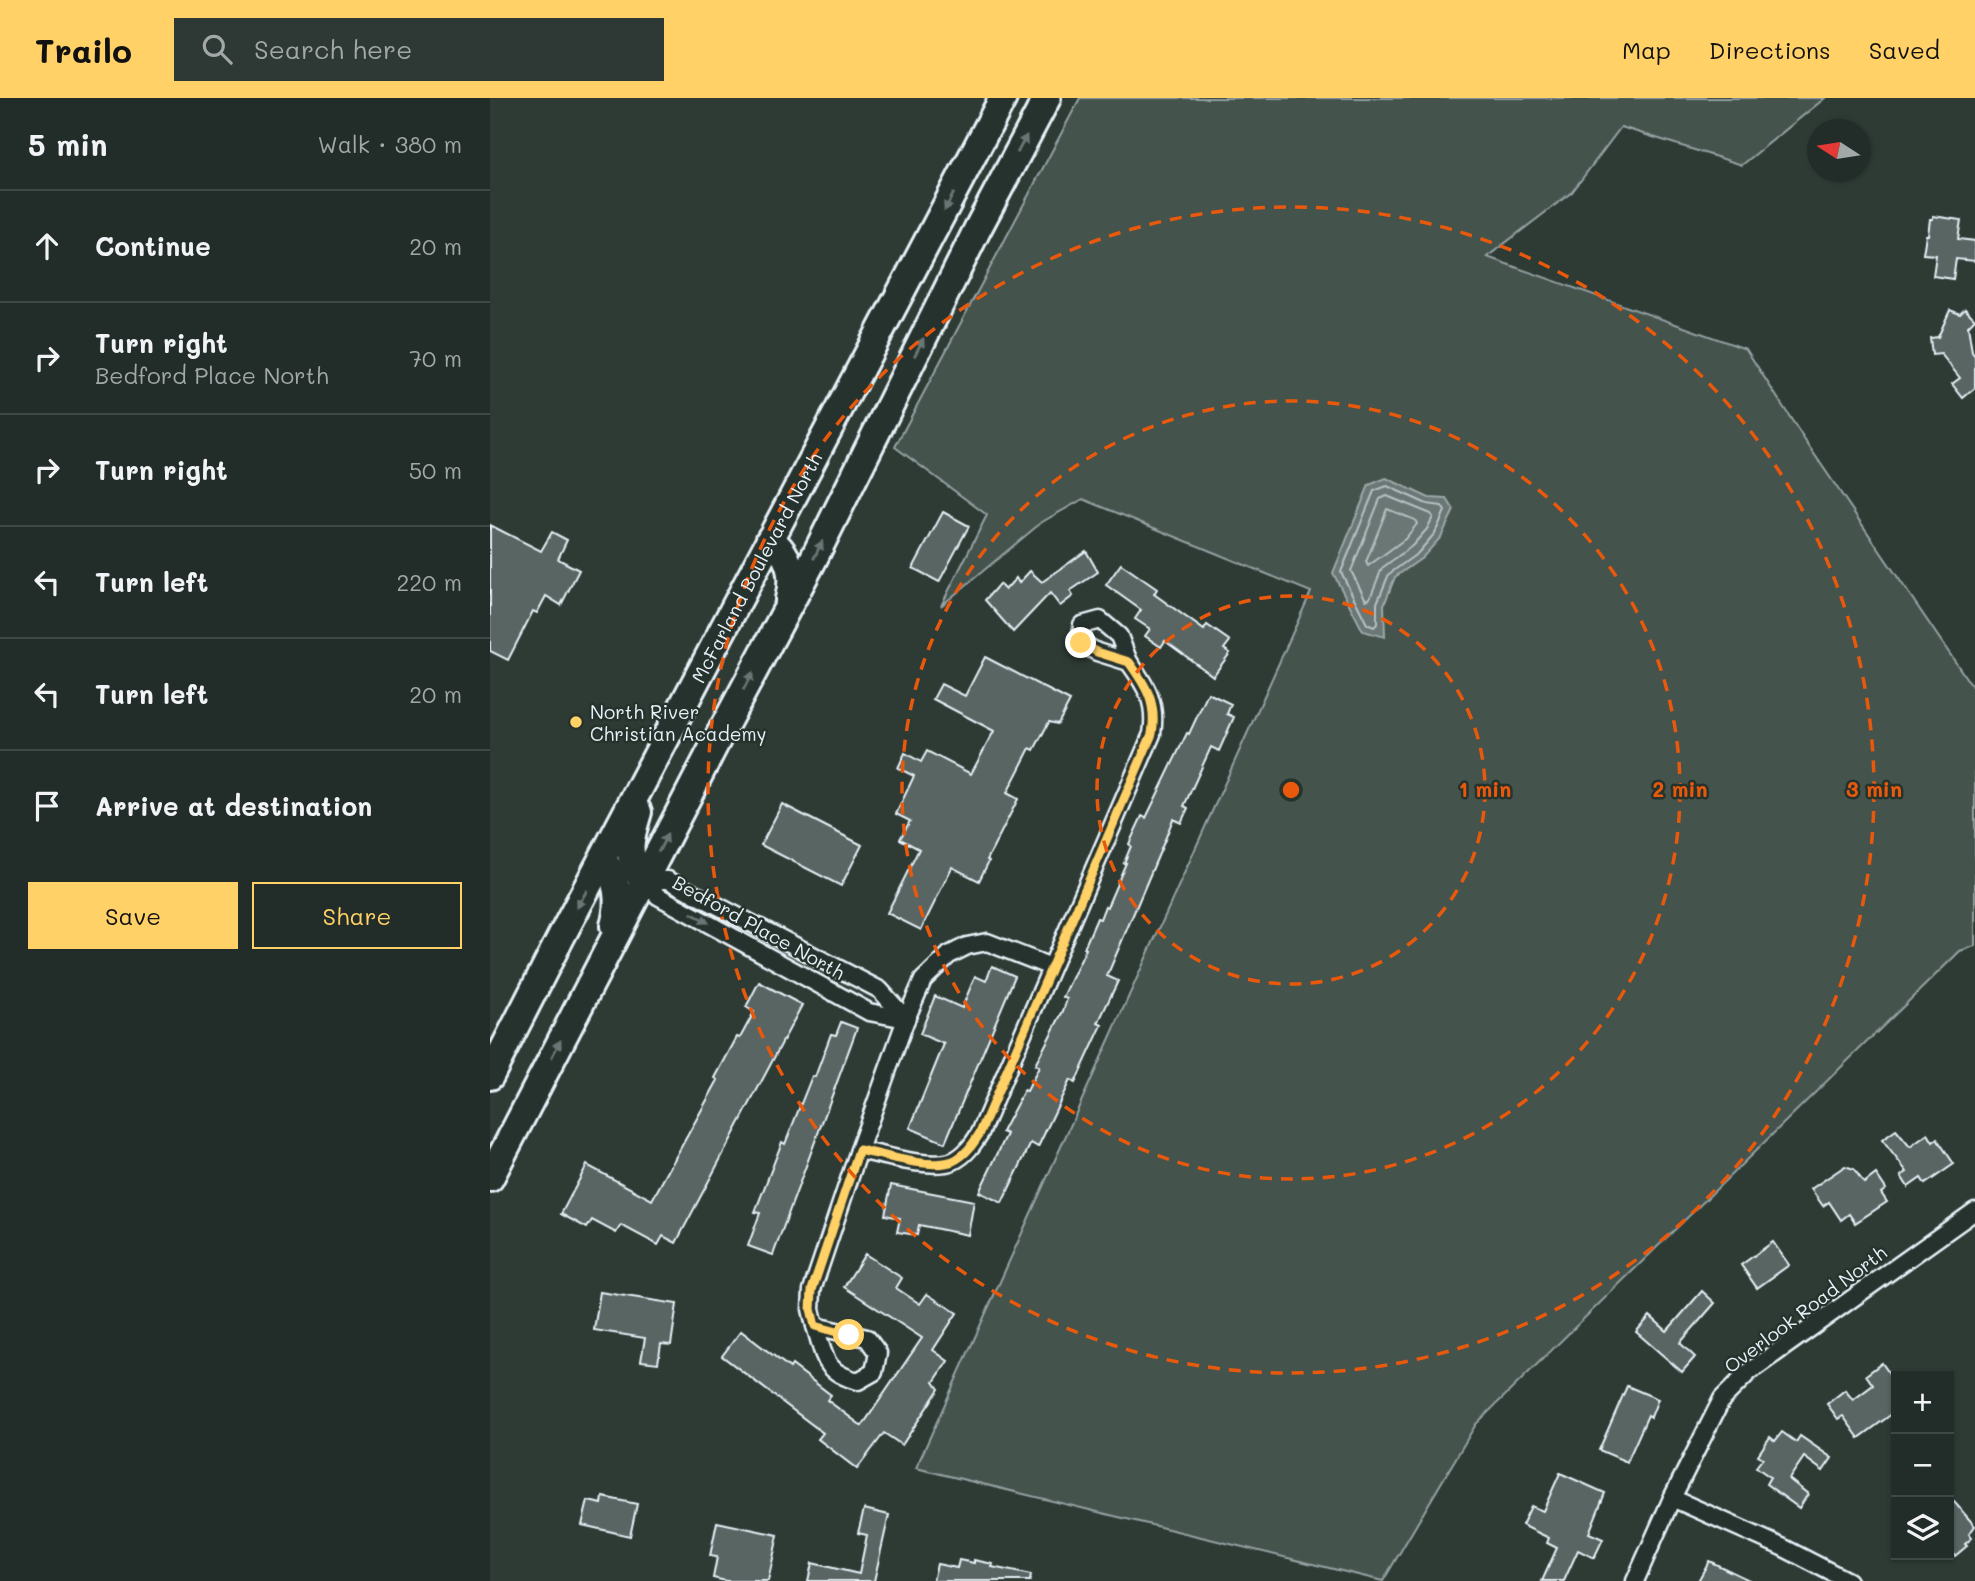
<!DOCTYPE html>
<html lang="en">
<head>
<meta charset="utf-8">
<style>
  body { margin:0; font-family:Mali,sans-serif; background:#2e3834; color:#f1f3f6 }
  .controls { position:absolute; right:21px; bottom:21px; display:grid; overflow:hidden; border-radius:0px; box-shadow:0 2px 5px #0004 }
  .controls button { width:63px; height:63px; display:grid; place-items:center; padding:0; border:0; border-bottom:2px solid #3f4845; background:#222c28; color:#f1f3f6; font:35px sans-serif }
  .compass { position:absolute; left:1317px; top:21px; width:63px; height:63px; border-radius:50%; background:#222c28; box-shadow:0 2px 5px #0004; rotate:282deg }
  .stop { position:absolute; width:21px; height:21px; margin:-16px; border:5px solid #ffd166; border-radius:50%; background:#fff }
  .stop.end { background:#ffd166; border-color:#fff; box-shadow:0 2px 7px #0008 }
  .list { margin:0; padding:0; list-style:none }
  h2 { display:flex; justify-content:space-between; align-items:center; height:91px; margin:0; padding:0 28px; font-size:30px }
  h2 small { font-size:23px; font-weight:400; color:#a2a7a8 }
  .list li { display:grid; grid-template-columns:46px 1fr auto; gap:21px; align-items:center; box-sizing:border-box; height:112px; padding:0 28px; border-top:2px solid #3f4845 }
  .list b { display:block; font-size:26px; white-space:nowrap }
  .list p { margin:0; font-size:23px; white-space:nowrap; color:#a2a7a8 }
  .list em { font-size:23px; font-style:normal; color:#a2a7a8 }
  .actions { display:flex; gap:14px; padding:21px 28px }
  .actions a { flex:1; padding:16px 0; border:2px solid #ffd166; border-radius:0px; text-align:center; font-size:24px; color:#ffd166 }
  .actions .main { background:#ffd166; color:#111 }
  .icon { flex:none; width:38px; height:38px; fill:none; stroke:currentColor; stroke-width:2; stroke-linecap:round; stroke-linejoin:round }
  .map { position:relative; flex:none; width:1485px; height:1483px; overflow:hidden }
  header { display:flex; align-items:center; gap:42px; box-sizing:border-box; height:98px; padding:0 35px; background:#ffd166; color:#111 }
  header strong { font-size:33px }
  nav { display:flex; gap:38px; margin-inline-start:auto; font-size:24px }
  .search { width:490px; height:63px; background:#2e3834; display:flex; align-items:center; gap:18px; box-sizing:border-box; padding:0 24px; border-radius:0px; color:#a2a7a8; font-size:26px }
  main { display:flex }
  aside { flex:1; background:#222c28 }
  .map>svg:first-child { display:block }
  .green { fill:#45524e; stroke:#96a2a3; stroke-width:2 }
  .water { fill:#6b7775; stroke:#9da8a9; stroke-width:2 }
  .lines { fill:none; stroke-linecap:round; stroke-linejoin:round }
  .shore { stroke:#b6c0c4; stroke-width:2 }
  .building { fill:#596563; stroke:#e8f1f8; stroke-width:2 }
  .minor-casing { stroke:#e8f1f8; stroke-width:21 }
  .trunk-casing { stroke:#e8f1f8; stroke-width:32 }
  .minor { stroke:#26332d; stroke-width:16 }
  .trunk { stroke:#26332d; stroke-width:26 }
  .oneway { fill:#6a7674 }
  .route { stroke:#ffd166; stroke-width:9 }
  .ring { fill:none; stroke:#e8590c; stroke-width:3.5; stroke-dasharray:12 9 }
  .poi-dot { fill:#ffd166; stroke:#26332d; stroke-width:2.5 }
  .labels { text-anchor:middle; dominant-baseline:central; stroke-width:5; stroke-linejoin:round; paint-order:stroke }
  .street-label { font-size:19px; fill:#e8f1f8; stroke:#26332d }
  .poi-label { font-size:19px; fill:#e8f1f8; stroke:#26332d; text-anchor:start }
  .centre { fill:#e8590c; stroke:#26332d; stroke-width:3.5 }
  .ring-label { font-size:21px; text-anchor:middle; font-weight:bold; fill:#e8590c; stroke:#26332d; stroke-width:5; stroke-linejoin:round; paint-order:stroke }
</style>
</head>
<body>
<header>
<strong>Trailo</strong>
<div class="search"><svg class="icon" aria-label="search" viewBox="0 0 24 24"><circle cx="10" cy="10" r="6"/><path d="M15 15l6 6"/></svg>Search here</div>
<nav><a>Map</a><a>Directions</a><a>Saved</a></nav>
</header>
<main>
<aside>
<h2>5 min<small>Walk · 380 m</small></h2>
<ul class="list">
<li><svg class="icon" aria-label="ahead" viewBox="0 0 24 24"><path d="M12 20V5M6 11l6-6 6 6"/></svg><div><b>Continue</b></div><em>20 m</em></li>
<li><svg class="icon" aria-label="right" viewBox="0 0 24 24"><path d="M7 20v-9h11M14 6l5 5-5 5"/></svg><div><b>Turn right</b><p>Bedford Place North</p></div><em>70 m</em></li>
<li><svg class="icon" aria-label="right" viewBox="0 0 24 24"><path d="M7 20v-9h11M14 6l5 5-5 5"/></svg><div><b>Turn right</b></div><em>50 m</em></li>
<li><svg class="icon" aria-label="left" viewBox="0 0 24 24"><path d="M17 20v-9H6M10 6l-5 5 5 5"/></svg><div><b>Turn left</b></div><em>220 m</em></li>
<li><svg class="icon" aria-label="left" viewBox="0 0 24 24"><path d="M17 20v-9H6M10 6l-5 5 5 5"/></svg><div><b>Turn left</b></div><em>20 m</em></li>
<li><svg class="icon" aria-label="arrive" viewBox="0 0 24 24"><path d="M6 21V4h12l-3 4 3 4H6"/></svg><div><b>Arrive at destination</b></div></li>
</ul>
<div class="actions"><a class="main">Save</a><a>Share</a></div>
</aside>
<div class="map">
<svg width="1485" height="1483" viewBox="0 0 1485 1483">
  <rect width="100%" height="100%" fill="#2e3b35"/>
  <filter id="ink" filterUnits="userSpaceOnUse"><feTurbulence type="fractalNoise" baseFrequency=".0143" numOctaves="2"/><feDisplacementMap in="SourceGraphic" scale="14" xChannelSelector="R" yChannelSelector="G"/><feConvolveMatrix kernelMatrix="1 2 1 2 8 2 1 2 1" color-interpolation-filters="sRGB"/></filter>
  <g filter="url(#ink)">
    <path class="green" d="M590 0H1335L1252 67 1131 29 1082 94 997 159 1256 251 1314 341 1485 593V848L1470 853 986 1326 893 1483 426 1370 821 494 593 401 552 424 451 508 497 417 405 349Z"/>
    <path class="water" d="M896 380 939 400 957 401 964 412 951 439 932 460 905 479 894 507 895 539 873 533 843 475 879 387Z"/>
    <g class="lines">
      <g class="shore">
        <path d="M897 388 937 406 952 408 955 413 945 435 928 455 899 476 887 505V526L884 529 877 526 851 474 884 393Z"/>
        <path d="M897 398 941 416 943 419 937 431 922 448 892 470 880 500 876 502 861 473 890 401Z"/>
        <path d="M897 411 925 422 927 426 915 441 878 468 876 464Z"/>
      </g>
    </g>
    <g class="building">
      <path d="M1443 118 1471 122 1468 141 1485 143V163L1466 161 1463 181 1443 178 1446 157 1433 156 1436 137H1438L1440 121H1443Z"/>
      <path d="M1475 211 1485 221 1478 228 1482 254 1485 258V290L1473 300 1462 286 1470 280 1451 256 1442 257 1440 240 1448 239 1460 212 1470 216Z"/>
      <path d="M453 414 479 428 449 484 423 470Z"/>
      <path d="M0 427 51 453 62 434 77 442 68 461 89 472 71 507 56 498 47 515 43 513 18 562 0 553Z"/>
      <path d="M596 453 608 474 580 493 583 498 570 508 560 495 523 534 495 502 509 486 515 492 526 480 529 485 540 473 552 484Z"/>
      <path d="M631 466 667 491 664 496 714 532 717 527 740 543 734 551 740 555 723 578 675 543 671 549 655 538 660 531 645 521 651 512 616 487Z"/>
      <path d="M495 559 580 603 568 626 559 624 544 652 540 650 517 695 528 701 497 762 499 763 489 783 462 769 431 832 397 815 429 751 410 741 420 723 406 716 424 678 408 670 415 655 431 664 437 653 481 676 504 633 443 601 451 586 475 598Z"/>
      <path d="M718 595 741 606 737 616 744 619 729 653 721 649 694 708 698 710 691 725 683 721 674 744 617 878 628 883 608 925 612 927 585 985 580 982 548 1049 541 1045 512 1105 489 1094 517 1036 512 1034 534 992 537 993 549 969 545 967 573 913 577 901 573 899 596 851 594 850 607 820 610 821 615 808 617 809 636 765H634L641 748 639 746 652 718 656 720 697 635 699 636Z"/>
      <path d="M292 706 372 747 351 788 271 747Z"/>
      <path d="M502 868 525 878 455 1045 420 1030 454 946 430 936 445 898 472 910 485 878 496 883Z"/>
      <path d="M269 884 312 907 186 1145 173 1138 168 1147 131 1127 126 1135 102 1122 97 1130 71 1116 97 1067 162 1102 228 982 225 980 247 939 250 940 264 914 256 909Z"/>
      <path d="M351 924 367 930 283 1157 258 1148 270 1115 265 1114 292 1044 295 1046 322 978 325 979 341 936 346 937Z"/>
      <path d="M1406 1032 1420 1049 1438 1036 1443 1044 1447 1041 1464 1066 1435 1086 1431 1080 1418 1089 1411 1078 1417 1074 1392 1042Z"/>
      <path d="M1355 1068 1364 1071 1374 1085 1386 1076 1396 1091 1391 1095 1397 1104 1365 1125 1359 1116 1351 1122 1339 1104 1333 1108 1321 1091Z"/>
      <path d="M401 1087 484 1103 478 1137 429 1127 427 1137 407 1134 410 1120 395 1117Z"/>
      <path d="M1283 1144 1299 1167 1267 1190 1251 1167Z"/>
      <path d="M375 1156 412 1180 406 1190 430 1206 437 1196 467 1215 443 1252 458 1263 444 1284 449 1291 412 1347 394 1335 367 1371 328 1341 333 1335 232 1258 251 1233 300 1270 302 1267 341 1297 337 1302 372 1328 432 1240 354 1189Z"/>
      <path d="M1212 1193 1225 1205 1190 1245 1205 1259 1192 1274 1146 1234 1160 1218 1177 1233Z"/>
      <path d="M110 1194 187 1206 181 1247 171 1246 168 1265 151 1263 155 1240 104 1232Z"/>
      <path d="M1392 1265 1406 1285V1313L1369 1340 1353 1318 1348 1321 1337 1306 1355 1292 1363 1302 1383 1287 1376 1277Z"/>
      <path d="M1137 1288 1168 1301 1161 1319 1158 1317 1137 1364 1109 1352Z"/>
      <path d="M1292 1334 1306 1344 1310 1338 1342 1360 1333 1373 1314 1359 1299 1381 1318 1396 1309 1410 1276 1386 1280 1379 1266 1369 1273 1360 1268 1357 1280 1339 1285 1343Z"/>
      <path d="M1070 1375 1115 1395 1099 1435 1113 1441 1104 1460 1088 1452 1074 1483H1052L1067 1450 1057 1445 1059 1440 1032 1427 1041 1408 1053 1413Z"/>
      <path d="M1459 1398 1485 1428 1479 1436 1482 1440 1475 1446 1477 1448 1465 1458 1459 1449Z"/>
      <path d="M113 1399 147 1406 140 1438 92 1427 98 1403 112 1406Z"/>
      <path d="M374 1411 399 1417 384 1483H318L322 1465 369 1476 377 1437 368 1435Z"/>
      <path d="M227 1424 288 1437 278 1483H236L223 1480 227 1459 220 1458Z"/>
      <path d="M469 1462 484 1465V1462L503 1466 502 1469 541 1477 540 1483H443L447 1466 467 1470Z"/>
      <path d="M1219 1463 1261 1483H1208Z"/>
    </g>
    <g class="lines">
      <g class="minor-casing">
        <g id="minor">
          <path d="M610 522 629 538 639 564 607 554 591 545 592 527Z"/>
          <path d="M154 782H178L390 892 416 921"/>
          <path d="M154 782 168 798 379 914 416 921"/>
          <path d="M369 1052C393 1057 441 1072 463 1063 476 1057 483 1046 490 1035L662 636C667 605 657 589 639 564"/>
          <path d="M325 1228 321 1211 322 1192 369 1052 416 921 433 882 459 857 477 848 497 844 561 869"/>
          <path d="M325 1228 377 1240 388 1255 384 1274 368 1283C333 1274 335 1259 325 1228Z"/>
          <path d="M1182 1400 1292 1449 1358 1483"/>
          <path d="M1145 1483 1182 1400 1232 1301 1259 1274 1485 1113"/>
        </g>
      </g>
      <g class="trunk-casing">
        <g id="trunk">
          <path d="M280 441C300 457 305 476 299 501"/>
          <path d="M148 714C140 740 134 761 154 782"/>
          <path d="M113 762C129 782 131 804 124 828"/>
          <path id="s1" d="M0 978 71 839 513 0"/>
          <path d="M0 1080 228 640 322 464 488 130 557 0"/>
        </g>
      </g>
      <use href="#minor" class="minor"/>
      <use href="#trunk" class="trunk"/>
    </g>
    <defs><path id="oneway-solid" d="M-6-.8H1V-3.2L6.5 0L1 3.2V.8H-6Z" transform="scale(1.75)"/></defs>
    <g class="oneway">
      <use href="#oneway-solid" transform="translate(532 46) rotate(-62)"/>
      <use href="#oneway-solid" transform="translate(459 104) rotate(118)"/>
      <use href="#oneway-solid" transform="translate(429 249) rotate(-63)"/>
      <use href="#oneway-solid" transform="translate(328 452) rotate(-64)"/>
      <use href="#oneway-solid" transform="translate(258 583) rotate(-62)"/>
      <use href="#oneway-solid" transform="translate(173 745) rotate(-63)"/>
      <use href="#oneway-solid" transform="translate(92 801) rotate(119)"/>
      <use href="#oneway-solid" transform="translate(210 820) rotate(29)"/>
      <use href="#oneway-solid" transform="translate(66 951) rotate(-62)"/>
    </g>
  </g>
  <g class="lines" filter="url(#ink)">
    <path class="route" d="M359 1237 325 1228 321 1211 322 1192 369 1052C393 1057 441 1072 463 1063 476 1057 483 1046 490 1035L662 636C667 605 657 589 639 564L607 554 591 545"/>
  </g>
  <g class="ring">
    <circle cx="801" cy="692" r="194"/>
    <circle cx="801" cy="692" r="389"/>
    <circle cx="801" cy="692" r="583"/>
  </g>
  <circle class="poi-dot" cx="86" cy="624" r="7"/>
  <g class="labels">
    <g class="street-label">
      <text stroke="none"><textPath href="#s1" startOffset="574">McFarland Boulevard North</textPath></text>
      <text transform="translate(269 829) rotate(29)">Bedford Place North</text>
      <text transform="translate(1315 1211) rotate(-37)">Overlook Road North</text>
    </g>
    <g class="poi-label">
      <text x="100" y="613">North River<tspan x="100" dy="22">Christian Academy</tspan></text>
    </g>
  </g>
  <circle cx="801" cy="692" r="10" class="centre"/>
  <g class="ring-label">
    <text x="995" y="699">1 min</text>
    <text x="1190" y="699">2 min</text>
    <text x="1384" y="699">3 min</text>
  </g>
</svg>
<div class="controls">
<button>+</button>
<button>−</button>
<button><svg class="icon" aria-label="layers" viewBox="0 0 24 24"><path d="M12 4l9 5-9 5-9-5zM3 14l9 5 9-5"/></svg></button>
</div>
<svg class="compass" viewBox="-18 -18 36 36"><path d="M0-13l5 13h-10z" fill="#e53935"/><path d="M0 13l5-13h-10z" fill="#a2a7a8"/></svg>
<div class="stop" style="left:359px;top:1237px"></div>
<div class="stop end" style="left:591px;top:545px"></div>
</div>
</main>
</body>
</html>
